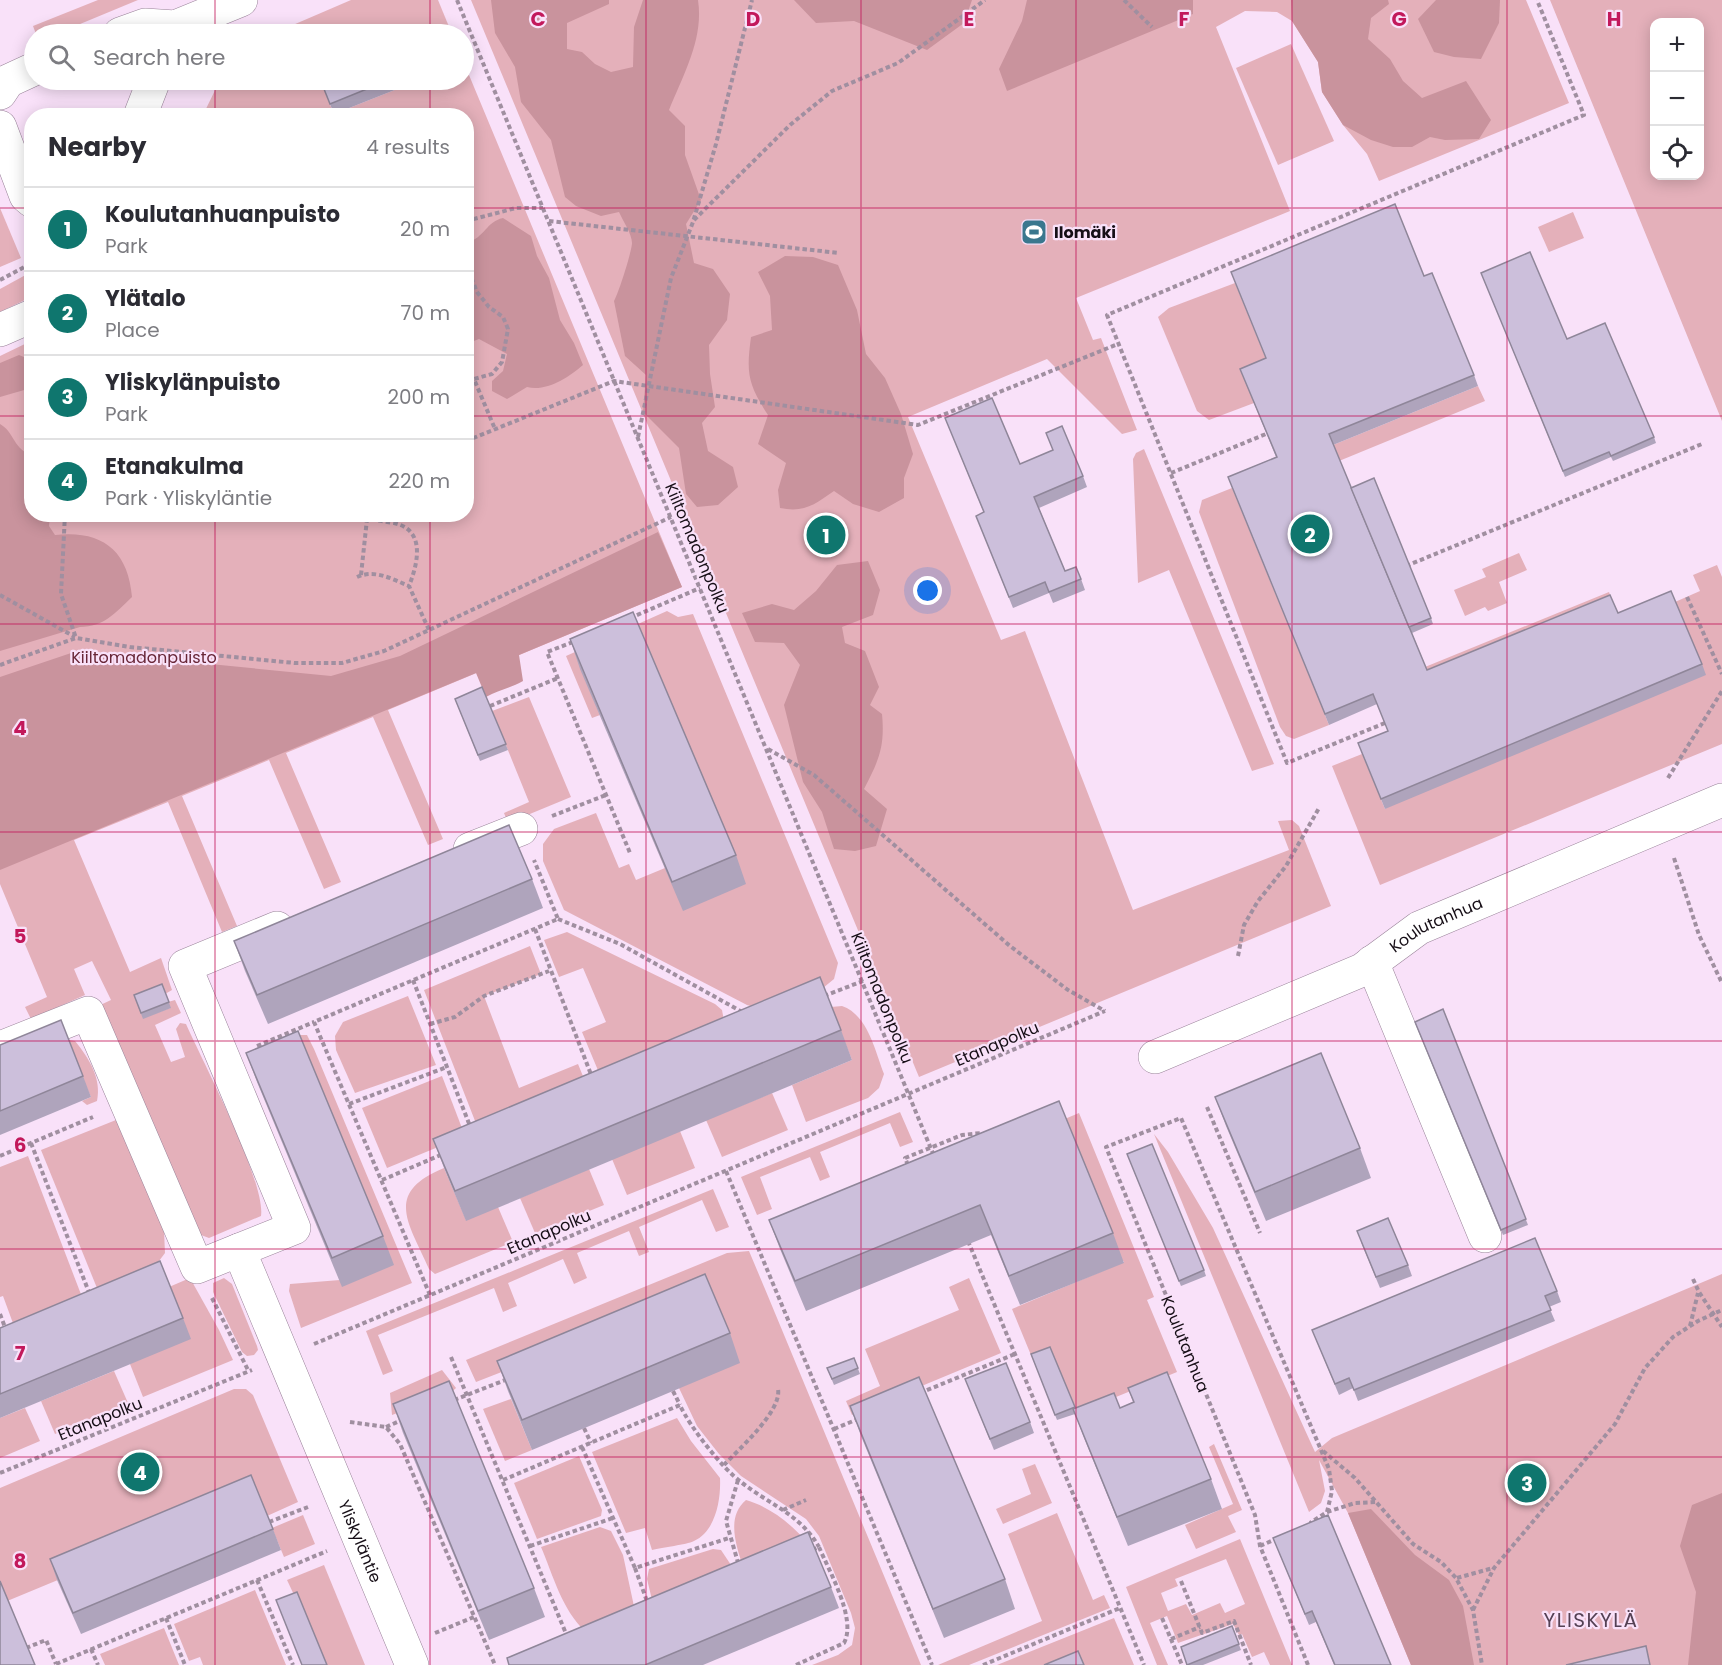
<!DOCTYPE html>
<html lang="en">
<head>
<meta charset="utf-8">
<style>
  body { margin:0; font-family:Poppins,sans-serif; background:#f7f7f7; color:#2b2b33 }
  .controls { position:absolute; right:18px; top:18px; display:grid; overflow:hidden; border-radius:12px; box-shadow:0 3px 15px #0003 }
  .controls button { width:54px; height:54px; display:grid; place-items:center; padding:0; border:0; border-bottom:2px solid #e1e1e2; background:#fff; color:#2b2b33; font:30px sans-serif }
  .you { position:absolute; left:928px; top:591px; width:21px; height:21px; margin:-15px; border:4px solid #fff; border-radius:50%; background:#1a73e8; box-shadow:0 0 0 9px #1a73e833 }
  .badge { display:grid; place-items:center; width:39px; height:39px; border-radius:50%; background:#0f766e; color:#fff; font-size:20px; font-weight:700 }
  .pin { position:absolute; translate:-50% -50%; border:3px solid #fff; box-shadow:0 2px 6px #0006 }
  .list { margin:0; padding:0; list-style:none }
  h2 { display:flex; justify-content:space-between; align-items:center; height:78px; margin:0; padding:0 24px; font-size:26px }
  h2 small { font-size:20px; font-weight:400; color:#7c7c81 }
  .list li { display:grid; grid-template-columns:39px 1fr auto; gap:18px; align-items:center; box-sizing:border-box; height:84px; padding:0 24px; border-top:2px solid #e1e1e2 }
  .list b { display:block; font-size:22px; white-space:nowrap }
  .list p { margin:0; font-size:20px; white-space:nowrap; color:#7c7c81 }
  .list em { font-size:20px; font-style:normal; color:#7c7c81 }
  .icon { flex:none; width:33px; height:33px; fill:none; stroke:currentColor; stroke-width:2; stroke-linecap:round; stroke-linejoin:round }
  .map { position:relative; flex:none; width:1722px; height:1665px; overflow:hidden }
  .search { position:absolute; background:#fff; box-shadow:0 3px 15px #0003; left:24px; top:24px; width:450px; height:66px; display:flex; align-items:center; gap:15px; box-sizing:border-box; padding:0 21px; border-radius:33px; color:#7c7c81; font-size:22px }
  .panel { position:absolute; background:#fff; box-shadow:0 3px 15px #0003; left:24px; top:108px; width:450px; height:414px; border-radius:24px }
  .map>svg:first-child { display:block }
  .green { fill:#e4b0ba; fill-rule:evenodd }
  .forest { fill:#c9939d }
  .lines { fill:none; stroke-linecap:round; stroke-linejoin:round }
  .minor-casing { stroke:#9a849a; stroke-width:34 }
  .path { stroke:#a08fa0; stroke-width:4; stroke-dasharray:4.5 3; stroke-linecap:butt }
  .minor { stroke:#fff; stroke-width:33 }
  .wall { fill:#afa4bc }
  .building { fill:#ccbfdb; stroke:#8f8699; stroke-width:1.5 }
  .grid { fill:none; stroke:#c2185b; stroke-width:1.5; stroke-opacity:0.55 }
  .labels { text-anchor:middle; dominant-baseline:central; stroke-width:4.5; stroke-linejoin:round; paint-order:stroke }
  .poi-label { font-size:16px; font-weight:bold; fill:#160e16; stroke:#f9e1f9; text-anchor:start }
  .street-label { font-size:16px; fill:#160e16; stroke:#f9e1f9 }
  .park-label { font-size:16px; fill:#682637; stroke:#f9e1f9 }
  .quarter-label { font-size:20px; letter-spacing:1.5px; fill:#544154; stroke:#f9e1f9 }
  .grid-label { font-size:20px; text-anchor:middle; font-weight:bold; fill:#c2185b; stroke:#f9e1f9; stroke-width:4.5; stroke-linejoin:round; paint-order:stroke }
</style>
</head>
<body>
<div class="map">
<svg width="1722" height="1665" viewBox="0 0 1722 1665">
  <rect width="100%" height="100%" fill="#f9e1f9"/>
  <g class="green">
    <path d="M98 0H138L56 34H36L33 26Z"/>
    <path d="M351 0H438L452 34H272Z"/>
    <path d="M471 0H1526L1569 103 1379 181 1367 154 1343 125 1322 92 1318 62 1292 21 1277 12 1245 11 1216 27 1290 211 1076 298 1093 340 1101 338 1137 430 1122 434 1047 359 908 417 1001 640 1025 631 1133 910 1289 850 1278 821 1292 820 1299 826 1331 906 919 1077Z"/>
    <path d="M1550 0H1722V421ZM1654 22H1700V176H1654Z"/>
    <path d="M1291 44 1334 141 1278 165 1236 68Z"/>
    <path d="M464 63 682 587 388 710 443 839 428 845 373 717 286 753 341 882 324 889 269 760 182 796 237 926 222 932 168 802 74 840 130 972 161 958 172 990 165 994 143 1018 170 1008 168 1002 175 1000 181 1013 155 1025 171 1062 185 1057 176 1029 180 1023 186 1024C203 1062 266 1182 261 1216L209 1238 201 1235 96 1007 111 1000 92 961 74 969 85 995 31 1019 25 1007 47 997 0 884V356L31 341 32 514H466V116L203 115 220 80H364L326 95 334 114 420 80H464Z"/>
    <path d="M0 208 21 258 0 267Z"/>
    <path d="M1573 212 1584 238 1549 252 1538 227Z"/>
    <path d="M31 272V297L0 312V289Z"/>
    <path d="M1235 283 1270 369 1254 403 1209 420 1197 411 1158 317 1169 308Z"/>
    <path d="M1478 386 1485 401 1339 461 1333 445Z"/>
    <path d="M1144 449 1274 764 1252 771 1169 570 1138 583 1133 459 1136 453Z"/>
    <path d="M1232 488 1329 725 1294 739 1286 736 1280 727 1199 512 1202 500Z"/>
    <path d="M1519 553 1527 570 1499 582 1507 603 1488 611 1485 607 1465 616 1454 590 1486 577 1482 569Z"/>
    <path d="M1717 565 1722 577V744L1380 885 1332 766 1362 754 1385 809 1675 602 1700 591 1693 575Z"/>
    <path d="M1609 592 1614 606 1431 681 1425 667Z"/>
    <path d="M667 611 678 617 693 614 838 963 834 979 823 988 761 1009 747 1005 564 910 543 861V844L554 829 596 813 619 868 629 864 636 880 665 868 581 669 600 715 592 718 566 656Z"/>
    <path d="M529 697 571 797 508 823 504 813 529 802 492 711Z"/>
    <path d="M567 932 715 1004 722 1010 724 1021 602 1080 582 1032 606 1022 583 968 559 977 544 940Z"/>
    <path d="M530 946 541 974 484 996 519 1088 578 1064 587 1086 477 1126 424 990Z"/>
    <path d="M408 996 436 1065 355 1093 336 1050 335 1036 343 1022Z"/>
    <path d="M842 1006C868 1015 875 1051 884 1074L879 1088 868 1098 806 1122 792 1085 852 1060 831 1007Z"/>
    <path d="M299 1035H307L314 1049 412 1283 301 1328 289 1291 290 1284 340 1280 309 1061Z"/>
    <path d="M65 1039 75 1041C89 1058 102 1079 97 1101L87 1105 82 1101 91 1097Z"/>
    <path d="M442 1076 465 1136 387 1168 362 1108Z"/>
    <path d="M772 1093 788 1130 722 1157 706 1120Z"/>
    <path d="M900 1112 913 1142 900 1147 890 1123 820 1152 830 1177 820 1181 810 1157 760 1177 772 1209 757 1215 741 1177Z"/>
    <path d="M1079 1113 1154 1297 1147 1300 1177 1372 1077 1413 1052 1352 1033 1360 1012 1309 1124 1262 1017 1139Z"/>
    <path d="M116 1120 164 1231 165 1253 153 1269 99 1293 41 1150Z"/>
    <path d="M680 1131 695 1168 627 1195 612 1159Z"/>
    <path d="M1154 1134 1168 1152 1213 1228 1315 1452 1332 1438 1722 1274V1665H1411L1348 1513 1319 1460 1325 1491 1321 1503 1309 1512Z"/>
    <path d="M28 1156 82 1297 14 1326 3 1296 0 1297V1167Z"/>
    <path d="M444 1168 466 1220 498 1207 513 1242 435 1274 429 1269C409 1223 383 1193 444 1168Z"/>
    <path d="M589 1169 604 1205 535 1233 520 1198Z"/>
    <path d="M713 1189 729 1227 716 1232 702 1200 639 1227 649 1252 639 1256 629 1231 577 1253 587 1278 574 1284 563 1259 508 1283 517 1306 503 1312 494 1288 378 1335 393 1371 383 1375 366 1331Z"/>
    <path d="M749 1251 765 1289 921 1665H812L838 1655 852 1645 855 1628 851 1613 819 1536 806 1519 741 1476 719 1454 697 1426 679 1388 634 1320 476 1382 466 1360 727 1253Z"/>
    <path d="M190 1278 219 1330 233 1360 143 1397 130 1364 169 1287Z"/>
    <path d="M224 1278 232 1284 257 1346 258 1350 254 1355 247 1356 242 1352 213 1292V1283Z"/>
    <path d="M969 1278 1001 1353 852 1415 846 1401 880 1386 865 1349 959 1310 949 1287Z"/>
    <path d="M442 1370 456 1388 448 1395 392 1415 390 1393Z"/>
    <path d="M114 1371 128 1403 55 1434 41 1401Z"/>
    <path d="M234 1389H246L253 1395 298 1502 267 1516 258 1497 0 1604V1488Z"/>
    <path d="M511 1399 532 1450 505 1461 483 1409Z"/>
    <path d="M25 1408 40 1441 0 1458V1418Z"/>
    <path d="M677 1418 691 1441 720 1478C721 1499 716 1531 694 1541 686 1545 663 1547 652 1550L645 1528 626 1533 592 1452Z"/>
    <path d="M1214 1444 1242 1510 1228 1516 1236 1532 1196 1549 1185 1525 1233 1504 1209 1447Z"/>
    <path d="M579 1456 602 1510 601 1516 537 1539 514 1483Z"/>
    <path d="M1035 1464 1052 1503 1003 1524 996 1509 1031 1494 1022 1469Z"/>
    <path d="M746 1500C770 1507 790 1523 807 1542L743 1567C736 1545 726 1517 746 1500Z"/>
    <path d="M1057 1513 1093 1600 1104 1595 1110 1608 969 1665H938L1042 1621 1008 1534Z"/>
    <path d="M303 1515 315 1544 284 1557 272 1528Z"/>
    <path d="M600 1527 611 1531 623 1555 635 1611 585 1631C562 1610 553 1575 541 1547Z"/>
    <path d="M1240 1539 1292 1665H1270L1264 1652 1252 1657 1242 1634 1239 1635 1233 1624 1178 1643 1167 1616 1150 1623 1168 1665H1157L1126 1587ZM1226 1559 1245 1604 1225 1613 1220 1603 1192 1615 1186 1604 1168 1611 1161 1593 1178 1586 1175 1579Z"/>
    <path d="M713 1549 721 1550 735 1571 653 1604 647 1579 649 1569Z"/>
    <path d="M324 1565 365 1665H327L287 1580Z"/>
    <path d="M255 1590 286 1665H203L200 1657 189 1661 174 1624Z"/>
    <path d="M1114 1618 1134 1665H997Z"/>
    <path d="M164 1628 179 1665H105L100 1654Z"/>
  </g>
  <g class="forest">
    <path d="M491 0H609V4L567 23V49L582 52 595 64 611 72 633 67 634 27 643 0H698C704 39 683 75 669 110L685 126V155L701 200 686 224 694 263 713 269 730 294 727 320 709 345 710 374 715 407 702 423 708 451 733 467 738 487 718 505 697 507 686 494 679 448 643 412 646 375 625 356 614 301C618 295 632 251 632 243 632 234 623 221 619 212L601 216 576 206 565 197 551 140 521 102 515 67 495 33Z"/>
    <path d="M794 0H972L964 23 927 50 854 21 816 23Z"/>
    <path d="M1027 0H1193V14L1007 91 999 69 1022 21Z"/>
    <path d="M1291 0H1388L1389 4 1371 18 1368 39 1390 59 1403 81 1422 98 1466 81 1491 120 1479 139 1445 140 1430 137 1412 147H1393L1371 140 1343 125 1322 92 1318 62 1292 21Z"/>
    <path d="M1436 0H1500L1499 23 1481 59 1454 57 1434 52 1418 19Z"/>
    <path d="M503 218 531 236 537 256 549 278 560 320 574 343 583 365C568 378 546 392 527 387L507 399 492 391V381L503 371 507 354 479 339 466 344 467 243C485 237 486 222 503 218Z"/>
    <path d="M785 256 813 257 838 265 857 310 866 354 885 378 901 414 913 454 904 478V498L879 512 853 504 834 491C815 504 805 513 780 508L778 490 786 463 758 444 768 415C748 384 746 374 751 337L772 330 770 296 758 272Z"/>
    <path d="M19 355 31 360V388L0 397V363Z"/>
    <path d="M0 424C15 433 11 445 31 456L32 514 50 515 49 526 55 535C101 530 128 549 132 597 115 613 104 627 80 627L0 651Z"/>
    <path d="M658 532 682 587 519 655 523 681C511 688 498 690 486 697L476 673 0 870V677L77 651 331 676 400 656Z"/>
    <path d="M868 561 880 590 873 615 842 627 845 643 865 651 879 687 870 705 882 714C885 747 879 760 864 789L887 809 876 846 855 851 834 849 822 812 803 782 784 705 800 665 784 643 755 642 742 613 772 604 794 610 816 591 837 565Z"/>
    <path d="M1722 1493V1665H1688L1696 1592 1680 1546 1692 1505Z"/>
    <path d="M1371 1509 1415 1555 1449 1580 1463 1606 1474 1665H1411L1348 1513Z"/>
  </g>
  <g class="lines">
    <g class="minor-casing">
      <g id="minor">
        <path d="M120 34 145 25 175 27 241 0"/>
        <path d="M0 93 8 81 34 69"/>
        <path d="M140 116 154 80"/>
        <path d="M0 127 26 196 32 201"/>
        <path d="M0 330 32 316"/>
        <path d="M470 849 521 829"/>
        <path id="s1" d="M277 928 185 966 294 1228 239 1250 412 1665"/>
        <path d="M1372 962 1485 1236"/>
        <path d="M0 1048 88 1013 197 1267 239 1250"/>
        <path id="s2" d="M1155 1057 1362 970 1419 928 1722 800"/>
      </g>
    </g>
    <g class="path">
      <path d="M457 0 934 1156"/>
      <path d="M1124 0 1152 27"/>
      <path d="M694 220 790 125 832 91 898 63 985 0"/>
      <path d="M466 221 516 208H543"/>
      <path d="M549 221 839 253"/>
      <path d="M466 264 477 292 489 307 503 317 508 329 502 362 492 374 474 379 495 429"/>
      <path d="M0 280 32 263"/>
      <path d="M466 382 474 379"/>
      <path d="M638 437 671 278 693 222 716 144 752 0"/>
      <path d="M466 441 614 381 918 425 1118 344"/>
      <path d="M1171 473 1266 434"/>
      <path d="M65 514 61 594 76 638"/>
      <path d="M357 514C369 520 381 521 394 523 426 530 418 563 409 586L429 630"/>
      <path d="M1406 566 1702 444"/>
      <path d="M361 575 367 519"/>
      <path d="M357 577C375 569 392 579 409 586"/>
      <path d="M0 595 75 637"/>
      <path d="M1687 597 1722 674"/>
      <path d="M630 618 700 588"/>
      <path d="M573 642 547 652 630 853"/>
      <path d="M0 665 76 638 130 647 295 663H342L384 651 671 517"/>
      <path d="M490 706 558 678"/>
      <path d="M1385 723 1287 763 1107 315 1584 115 1537 0"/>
      <path d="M768 749 814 775 1010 946 1068 990 1105 1011"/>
      <path d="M1668 778 1722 691"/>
      <path d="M552 816 606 795"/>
      <path d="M1674 858 1699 935 1722 983"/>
      <path d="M558 919 620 944 744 1013"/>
      <path d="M535 929 592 1077"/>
      <path d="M1238 956 1244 925 1258 901 1286 866 1319 808"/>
      <path d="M413 980 470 1126"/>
      <path d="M824 996 863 981"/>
      <path d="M430 1024 455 1017 484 996 549 971"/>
      <path d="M257 1046 314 1022"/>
      <path d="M349 1104 447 1067"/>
      <path d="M1207 1107 1260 1233"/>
      <path d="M31 1143 90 1295"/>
      <path d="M0 1156 93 1117"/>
      <path d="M908 1165 905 1158 962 1135 981 1133"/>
      <path d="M726 1171 932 1665"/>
      <path d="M382 1180 443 1154"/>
      <path d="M968 1241 1144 1665"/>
      <path d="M1693 1279 1699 1292 1722 1327"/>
      <path d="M430 1295 314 1022 558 919 534 860"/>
      <path d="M212 1298 248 1370"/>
      <path d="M0 1314 6 1330"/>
      <path d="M1690 1326 1698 1293"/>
      <path d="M314 1344 1105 1011"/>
      <path d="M451 1357 567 1636"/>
      <path d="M673 1391 680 1405"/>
      <path d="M920 1393 1015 1354"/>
      <path d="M454 1400 508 1379"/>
      <path d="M350 1422 386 1427 400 1444 495 1665"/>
      <path d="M386 1427 402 1420"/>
      <path d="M584 1428 591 1443"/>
      <path d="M834 1429 858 1419"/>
      <path d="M582 1447 635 1568 729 1538"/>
      <path d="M1323 1451 1355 1478 1413 1544 1441 1562 1456 1578 1473 1610 1482 1665"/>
      <path d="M724 1465C739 1449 782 1411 778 1389"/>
      <path d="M0 1473 252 1370"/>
      <path d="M503 1480 680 1405C689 1426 723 1469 741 1482 770 1505 800 1514 819 1547"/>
      <path d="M738 1480 726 1521 739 1566"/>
      <path d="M783 1510 806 1500"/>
      <path d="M1327 1512 1355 1503 1377 1502"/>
      <path d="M269 1522 308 1507"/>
      <path d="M530 1546 613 1518"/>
      <path d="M1260 1546 1276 1539"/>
      <path d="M635 1568 648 1604"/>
      <path d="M1457 1578 1493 1568"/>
      <path d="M257 1580 293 1665"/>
      <path d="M1181 1581 1202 1633 1234 1621 1251 1665"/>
      <path d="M1473 1610 1494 1568 1615 1424 1645 1368 1673 1337 1698 1321 1722 1310"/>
      <path d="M166 1618 185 1665"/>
      <path d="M1162 1618 1182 1665"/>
      <path d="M435 1633 474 1617"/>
      <path d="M1171 1639 1200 1627"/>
      <path d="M26 1648 46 1640 56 1664"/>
      <path d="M91 1649 98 1665"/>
      <path d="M56 1664 327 1551"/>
      <path d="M796 1665 844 1643C857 1619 829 1571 819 1547L812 1550"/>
      <path d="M983 1665 1120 1608"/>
      <path d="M1308 1665 1260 1546 1255 1515 1106 1147 1181 1118 1329 1469 1332 1491 1327 1512 1310 1523"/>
    </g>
    <use href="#minor" class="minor"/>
  </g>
  <g class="wall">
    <path d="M333 80H420L334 114 322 84Z"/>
    <path d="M1231 272 1424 276 1474 375 1478 386 1333 445 1351 488 1431 618 1433 624 1412 633 1427 670 1618 613 1702 664 1706 675 1385 809 1358 743 1388 731 1377 704 1329 725 1228 477 1276 457 1240 369 1266 358Z"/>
    <path d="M1481 273 1567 339 1654 437 1656 443 1613 461 1611 457 1565 477Z"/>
    <path d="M945 418 1020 464 1053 450 1046 433 1083 476 1087 487 1039 508 1065 571 1081 579 1085 590 1053 603 1049 593 1013 608 976 516 984 513Z"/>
    <path d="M570 639 736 855 746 884 683 911 580 669Z"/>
    <path d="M482 687 508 750 480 761 455 699Z"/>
    <path d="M532 879 543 908 268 1024 245 971 234 941Z"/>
    <path d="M162 984 171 1008 143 1019 134 995Z"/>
    <path d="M1443 1009 1528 1225 1503 1235 1415 1022Z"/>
    <path d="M841 1030 852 1060 466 1221 444 1168 433 1139Z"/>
    <path d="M0 1045 83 1076 91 1097 0 1135Z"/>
    <path d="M246 1053 383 1236 394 1265 342 1287 257 1082Z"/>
    <path d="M1215 1097 1360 1148 1371 1178 1266 1221 1226 1126Z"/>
    <path d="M1059 1101 1113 1233 1124 1263 1020 1305 991 1235 806 1311 780 1249 769 1220Z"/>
    <path d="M1127 1154 1204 1270 1206 1276 1181 1286Z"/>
    <path d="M1361 1242 1408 1265 1412 1276 1380 1288Z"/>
    <path d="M1557 1291 1561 1302 1549 1307 1555 1321 1358 1401 1353 1388 1339 1395 1312 1330Z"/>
    <path d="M183 1318 191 1339 0 1418V1328Z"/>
    <path d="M730 1333 740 1363 532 1450 508 1391 497 1361Z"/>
    <path d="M1031 1354 1075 1408H1120L1133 1402 1128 1388 1211 1479 1222 1509 1128 1546 1084 1438 1075 1414 1057 1420Z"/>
    <path d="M854 1358 860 1374 834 1385 827 1368Z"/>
    <path d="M965 1379 1030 1422 1034 1433 994 1450Z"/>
    <path d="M393 1404 534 1588 545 1617 489 1640 403 1433Z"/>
    <path d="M850 1406 1005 1579 1015 1609 944 1638 861 1436Z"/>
    <path d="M273 1529 281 1550 81 1634 57 1580 50 1559Z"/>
    <path d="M1273 1538 1391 1665H1334L1316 1622 1309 1625Z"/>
    <path d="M831 1587 839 1608 703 1665H509Z"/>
    <path d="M1232 1626 1241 1650 1203 1665H1187Z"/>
  </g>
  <g class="building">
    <path d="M333 80H389L330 104 322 84Z"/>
    <path d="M1395 204 1424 276 1432 273 1474 375 1329 434 1427 670 1610 595 1618 613 1671 591 1702 664 1381 799 1358 743 1388 731 1373 694 1325 714 1228 477 1277 457 1240 369 1266 358 1231 272Z"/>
    <path d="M1530 252 1567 339 1605 323 1654 437 1611 456 1609 452 1563 471 1481 273Z"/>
    <path d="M992 398 1020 464 1053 450 1046 433 1062 426 1083 476 1034 497 1065 571 1076 567 1081 579 1049 592 1045 582 1009 597 976 516 984 512 945 418Z"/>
    <path d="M1374 478 1431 618 1409 627 1351 488Z"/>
    <path d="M633 612 736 855 672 882 570 639Z"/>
    <path d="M482 687 506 744 478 755 455 699Z"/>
    <path d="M509 825 532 879 257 995 234 941Z"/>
    <path d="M820 977 841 1030 455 1191 433 1139Z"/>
    <path d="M162 984 169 1002 141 1013 134 995Z"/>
    <path d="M1443 1009 1526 1219 1501 1230 1415 1022Z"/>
    <path d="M61 1020 83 1076 0 1111V1045Z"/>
    <path d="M298 1031 383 1236 332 1258 246 1053Z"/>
    <path d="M1321 1053 1360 1148 1255 1192 1215 1097Z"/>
    <path d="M1059 1101 1113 1233 1009 1276 980 1205 795 1281 769 1220Z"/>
    <path d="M1152 1144 1204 1270 1179 1281 1127 1154Z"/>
    <path d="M1388 1218 1408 1265 1376 1277 1357 1231Z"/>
    <path d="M1535 1238 1557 1291 1545 1296 1551 1310 1354 1390 1349 1378 1335 1384 1312 1330Z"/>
    <path d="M160 1261 183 1318 0 1394V1328Z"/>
    <path d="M705 1274 730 1333 522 1420 497 1361Z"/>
    <path d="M1050 1347 1075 1407 1055 1415 1031 1354Z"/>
    <path d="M854 1358 858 1368 832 1379 827 1368Z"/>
    <path d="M1006 1363 1030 1422 990 1439 965 1379Z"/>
    <path d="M1167 1372 1211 1479 1117 1517 1073 1409 1114 1393 1120 1408 1134 1402 1128 1388Z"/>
    <path d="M919 1377 1005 1579 933 1609 850 1406Z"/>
    <path d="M449 1381 534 1588 478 1611 393 1404Z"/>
    <path d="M251 1475 273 1529 73 1613 50 1559Z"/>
    <path d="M1328 1515 1391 1665H1335L1312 1611 1305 1614 1273 1538Z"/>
    <path d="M808 1532 831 1587 645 1665H509L507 1658Z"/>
    <path d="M0 1581 35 1665H0Z"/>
    <path d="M297 1592 327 1665H302L276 1600Z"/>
    <path d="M1232 1626 1239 1644 1187 1665 1181 1647Z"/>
    <path d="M1646 1646 1650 1665H1566Z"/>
    <path d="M1078 1651 1084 1665H1044Z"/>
  </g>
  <path class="grid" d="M215 0V34M430 0V34M646 0V1665M861 0V1665M1076 0V1665M1292 0V1665M1507 0V1665M215 80V116M430 80V116M0 208H32M466 208H1722M0 416H32M466 416H1722M215 514V1665M430 514V1665M0 624H1722M0 832H1722M0 1041H1722M0 1249H1722M0 1457H1722"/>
  <defs>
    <g id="stadium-square" transform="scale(1.35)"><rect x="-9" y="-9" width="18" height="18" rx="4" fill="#3a778e" stroke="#f9e1f9"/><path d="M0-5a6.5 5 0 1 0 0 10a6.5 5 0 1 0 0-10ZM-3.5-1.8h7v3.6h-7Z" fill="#fff"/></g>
  </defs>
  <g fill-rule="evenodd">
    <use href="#stadium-square" x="1034" y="232"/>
  </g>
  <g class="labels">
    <g class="poi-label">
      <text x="1054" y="232">Ilomäki</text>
    </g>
    <g class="street-label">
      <text transform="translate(697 548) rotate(67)">Kiiltomadonpolku</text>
      <text stroke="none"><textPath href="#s2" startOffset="312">Koulutanhua</textPath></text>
      <text transform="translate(882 998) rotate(68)">Kiiltomadonpolku</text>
      <text transform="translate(997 1044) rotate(-23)">Etanapolku</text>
      <text transform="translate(549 1232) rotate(-23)">Etanapolku</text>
      <text transform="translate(1185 1344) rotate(68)">Koulutanhua</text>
      <text transform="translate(100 1419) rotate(-22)">Etanapolku</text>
      <text stroke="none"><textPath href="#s1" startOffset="758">Yliskyläntie</textPath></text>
    </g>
    <g class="park-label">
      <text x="144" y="657">Kiiltomadonpuisto</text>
    </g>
    <g class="quarter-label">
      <text x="1591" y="1620">YLISKYLÄ</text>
    </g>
  </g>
  <g class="grid-label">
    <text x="538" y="26">C</text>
    <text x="753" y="26">D</text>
    <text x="969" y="26">E</text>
    <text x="1184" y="26">F</text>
    <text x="1399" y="26">G</text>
    <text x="1614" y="26">H</text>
    <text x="20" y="735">4</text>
    <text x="20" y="943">5</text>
    <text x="20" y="1152">6</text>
    <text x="20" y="1360">7</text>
    <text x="20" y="1568">8</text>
  </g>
</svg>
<div class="controls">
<button>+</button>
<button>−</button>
<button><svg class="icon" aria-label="locate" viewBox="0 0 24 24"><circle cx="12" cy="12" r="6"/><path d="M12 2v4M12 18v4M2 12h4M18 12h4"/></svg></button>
</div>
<div class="you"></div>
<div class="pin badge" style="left:826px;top:535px">1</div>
<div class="pin badge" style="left:1310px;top:534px">2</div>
<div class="pin badge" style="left:1527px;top:1483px">3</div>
<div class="pin badge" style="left:140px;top:1472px">4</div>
<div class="search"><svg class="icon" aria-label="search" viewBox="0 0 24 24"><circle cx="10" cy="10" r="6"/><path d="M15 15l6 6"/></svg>Search here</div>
<section class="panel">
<h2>Nearby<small>4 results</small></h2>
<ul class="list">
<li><span class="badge">1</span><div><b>Koulutanhuanpuisto</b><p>Park</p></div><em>20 m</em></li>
<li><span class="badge">2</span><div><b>Ylätalo</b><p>Place</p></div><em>70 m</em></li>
<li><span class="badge">3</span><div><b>Yliskylänpuisto</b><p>Park</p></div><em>200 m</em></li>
<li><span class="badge">4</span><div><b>Etanakulma</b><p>Park · Yliskyläntie</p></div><em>220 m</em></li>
</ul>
</section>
</div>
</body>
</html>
